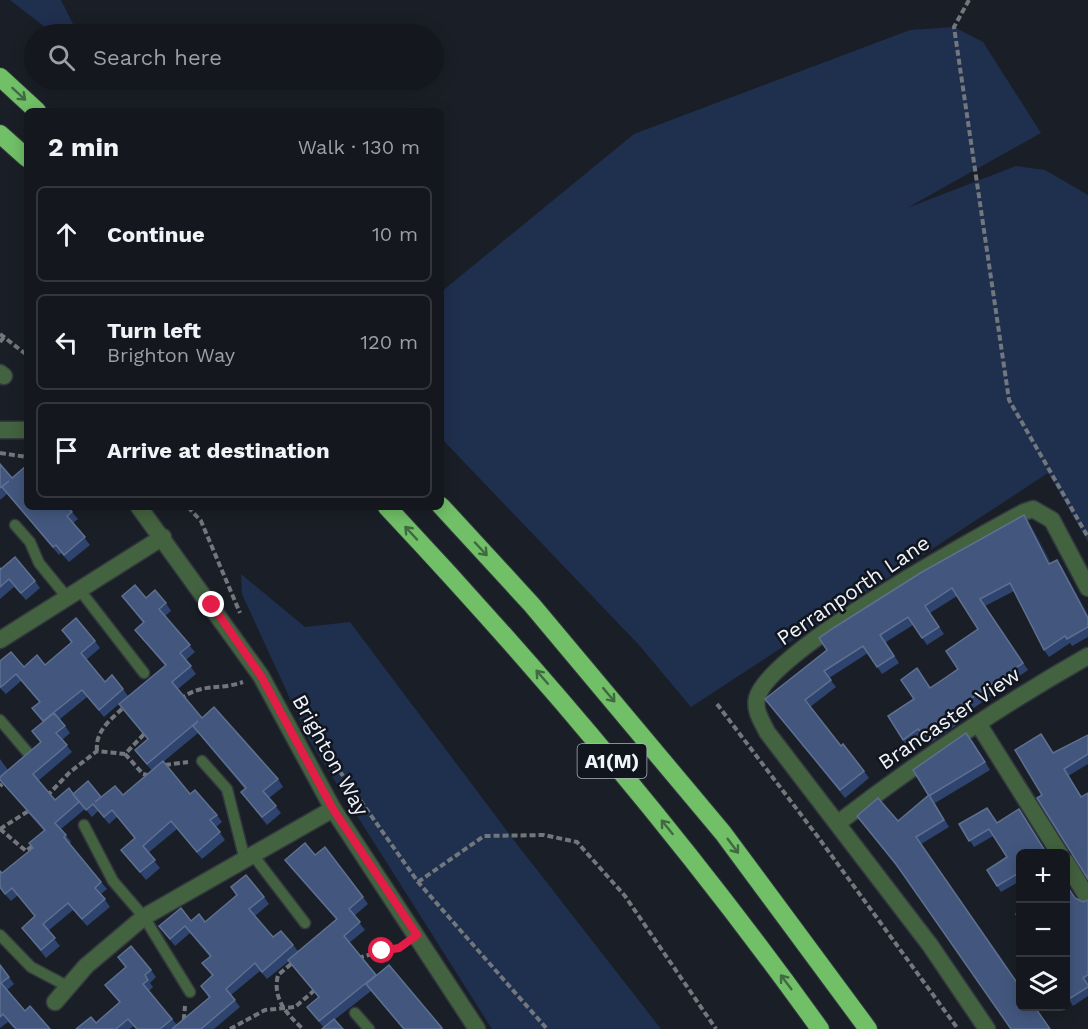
<!DOCTYPE html>
<html lang="en">
<head>
<meta charset="utf-8">
<style>
  body { margin:0; font-family:"Work Sans",sans-serif; background:#21242a; color:#f1f3f6 }
  .controls { position:absolute; right:18px; bottom:18px; display:grid; overflow:hidden; border-radius:9px; box-shadow:0 3px 15px #0003 }
  .controls button { width:54px; height:54px; display:grid; place-items:center; padding:0; border:0; border-bottom:2px solid #33363b; background:#14171d; color:#f1f3f6; font:30px sans-serif }
  .stop { position:absolute; width:18px; height:18px; margin:-14px; border:4px solid #e11d48; border-radius:50%; background:#fff }
  .stop.end { background:#e11d48; border-color:#fff; box-shadow:0 2px 6px #0008 }
  .list { margin:0; padding:0; list-style:none }
  h2 { display:flex; justify-content:space-between; align-items:center; height:78px; margin:0; padding:0 24px; font-size:26px }
  h2 small { font-size:20px; font-weight:400; color:#9d9fa4 }
  .list li { display:grid; grid-template-columns:39px 1fr auto; gap:18px; align-items:center; box-sizing:border-box; height:96px; margin:0 12px 12px; padding:0 12px; border:2px solid #33363b; border-radius:9px }
  .list b { display:block; font-size:22px; white-space:nowrap }
  .list p { margin:0; font-size:20px; white-space:nowrap; color:#9d9fa4 }
  .list em { font-size:20px; font-style:normal; color:#9d9fa4 }
  .icon { flex:none; width:33px; height:33px; fill:none; stroke:currentColor; stroke-width:2; stroke-linecap:round; stroke-linejoin:round }
  .map { position:relative; flex:none; width:1088px; height:1029px; overflow:hidden }
  .search { position:absolute; background:#14171d; box-shadow:0 3px 15px #0003; left:24px; top:24px; width:420px; height:66px; display:flex; align-items:center; gap:15px; box-sizing:border-box; padding:0 21px; border-radius:33px; color:#9d9fa4; font-size:22px }
  .panel { position:absolute; background:#14171d; box-shadow:0 3px 15px #0003; left:24px; top:108px; width:420px; height:402px; border-radius:9px }
  .map>svg:first-child { display:block }
  .green { fill:#1f2f4e }
  .lines { fill:none; stroke-linecap:round; stroke-linejoin:round }
  .service-casing { stroke:#343940; stroke-width:13 }
  .minor-casing { stroke:#343940; stroke-width:19 }
  .motorway-casing { stroke:#343940; stroke-width:20 }
  .path { stroke:#72767d; stroke-width:4; stroke-dasharray:6 3; stroke-linecap:butt }
  .service { stroke:#43623f; stroke-width:10 }
  .minor { stroke:#43623f; stroke-width:16 }
  .motorway { stroke:#71c067; stroke-width:18 }
  .wall { fill:#2e446e }
  .shaded-wall { fill:#1d2d4c }
  .building { fill:#43577e; stroke:#5e7091; stroke-width:1.5 }
  .oneway { stroke:#416a42 }
  .route { stroke:#e11d48; stroke-width:8 }
  .labels { text-anchor:middle; dominant-baseline:central; stroke-width:5; stroke-linejoin:round; paint-order:stroke }
  .shield { fill:#11151e; stroke:#adb1b8; stroke-width:1.5 }
  .shield-label { font-size:20px; font-weight:bold; fill:#f0f4fa }
  .street-label { font-size:21px; fill:#f0f4fa; stroke:#11151e }
</style>
</head>
<body>
<div class="map">
<svg width="1088" height="1029" viewBox="0 0 1088 1029">
  <rect width="100%" height="100%" fill="#1a1f27"/>
  <g class="green">
    <path d="M10 0H61L78 34H54Z"/>
    <path d="M954 27 983 42 1041 133 907 208 1016 166 1045 170 1088 195V542L1048 473 691 707 639 645 441 438V292L634 134 910 30Z"/>
    <path d="M241 574 305 627 350 622 516 843 661 1029H492L309 740 242 594Z"/>
  </g>
  <g class="lines">
    <g class="service-casing">
      <g id="service">
        <path d="M15 525 30 542 39 563 66 596"/>
        <path d="M79 589 144 673"/>
        <path d="M0 720 29 754"/>
        <path d="M202 761 227 789 245 860"/>
        <path d="M84 825 113 881 144 917 190 992"/>
        <path d="M253 855 305 923"/>
        <path d="M0 935 31 967 67 986"/>
        <path d="M355 1013 369 1029"/>
      </g>
    </g>
    <g class="minor-casing">
      <g id="minor">
        <path d="M0 373 4 376"/>
        <path d="M0 430H27"/>
        <path d="M139 507 261 676 333 809 477 1029"/>
        <path d="M0 640 163 537"/>
        <path d="M979 725 1060 854"/>
        <path d="M838 823C918 762 1001 705 1088 656"/>
        <path d="M1066 862 1088 898"/>
        <path d="M55 1002 86 966 144 917 333 809"/>
        <path d="M987 1029 930 945 767 732C762 721 754 711 757 698 768 652 976 538 1024 512L1033 509 1052 520 1088 588"/>
      </g>
    </g>
    <g class="motorway-casing">
      <g id="motorway">
        <path d="M0 77 37 111"/>
        <path d="M0 134 27 158"/>
        <path d="M441 506 532 605 723 833 868 1029"/>
        <path d="M387 507C542 672 688 845 820 1029"/>
      </g>
    </g>
    <g class="path">
      <path d="M969 0 954 27 1009 400 1088 537"/>
      <path d="M0 334 27 355"/>
      <path d="M0 342 4 337"/>
      <path d="M0 453 27 457"/>
      <path d="M188 507 201 521 240 613"/>
      <path d="M180 699C204 682 217 691 243 682"/>
      <path d="M717 704 818 837 958 1029"/>
      <path d="M324 749 418 882 547 1029"/>
      <path d="M97 751C95 732 109 721 122 709"/>
      <path d="M125 754 143 774 151 776"/>
      <path d="M165 765 188 762"/>
      <path d="M0 786 2 784"/>
      <path d="M47 796 70 772 97 751 125 754 147 731"/>
      <path d="M0 829 30 810"/>
      <path d="M0 829 26 851 35 844"/>
      <path d="M418 882 484 836 544 835 577 842 625 896 716 1029"/>
      <path d="M358 958 403 945"/>
      <path d="M291 964 278 975C272 999 287 1014 303 1029"/>
      <path d="M183 1029 185 1006"/>
      <path d="M230 1029 265 1010 295 1007 316 989"/>
    </g>
    <use href="#service" class="service"/>
    <use href="#minor" class="minor"/>
    <use href="#motorway" class="motorway"/>
  </g>
  <g class="wall">
    <path d="M0 464 27 507 72 512 78 519 73 523 90 545 69 562 61 553 59 555 7 494 0 500Z"/>
    <path d="M1024 515 1029 522 1051 563 1057 560 1062 567 1088 615V637L1072 646 1070 643 1049 657 1044 650 1014 591 985 606 1028 670 958 719 961 722 929 744 923 736 908 748 888 716 958 669 978 629 957 596 930 613 944 634 927 645 913 625 886 642 899 663 882 674 868 653 829 678 836 687 810 707 841 746 864 771 869 778 845 798 765 699 827 650Z"/>
    <path d="M0 568 35 581 40 588 26 600 14 587 0 599Z"/>
    <path d="M122 596 146 598 166 603 171 611 165 616 195 652 186 660 196 674 178 689 202 718 278 779 283 787 269 798 281 813 267 825 241 792 245 789 198 733 163 762 190 794 217 815 222 822 216 827 225 840 202 859 177 829 148 853 160 868 146 880 121 850 135 838 117 817 109 824 98 811 92 817 82 805 85 809 61 829 71 842 69 844 107 889 101 894 110 907 87 926 73 910 48 931 60 946 46 958 22 928 35 916 18 895 11 901 0 889V871L2 873 33 848 29 843 44 831 0 780V759L8 770 41 743 32 731 43 722 32 708 39 702 21 681 6 694 0 688V661L24 667 45 665 71 643 62 630 95 641 100 648 86 660 105 682 123 689 128 696 104 717 87 697 60 719 70 733 62 740 72 752 38 781 55 800 75 796 101 797 123 795 152 771 135 750 148 739 119 704 165 666 135 630 143 623Z"/>
    <path d="M1088 735V764L1068 776 1082 797 1088 879 1042 795 1053 753Z"/>
    <path d="M972 740 990 770 935 803 929 796Z"/>
    <path d="M934 802 949 827 921 844 901 872 857 816 898 821Z"/>
    <path d="M997 823 1020 854V881L1001 892 997 886 1007 857 993 836 974 847 959 824Z"/>
    <path d="M315 855 363 897 368 904 354 916 365 930 349 943 376 975 389 965 443 1029H403L371 991 324 1028 307 1007 319 998 289 961 267 979 260 971 231 995 240 1007 214 1029H136L133 1026 130 1029H76L96 1023 120 1003 105 985 126 967 118 957 151 970 156 977 150 983 153 987 149 991 177 1025 209 998 201 986 212 976 202 963 210 957 190 933 175 946 159 926 191 921 205 922 237 896 231 887 264 897 269 904 255 916 273 937 293 945 298 951 336 919 290 867 285 860Z"/>
    <path d="M1076 898 1083 902 1088 900V996L1073 1006 1065 994Z"/>
    <path d="M0 965 14 984 7 990 25 1011 50 1029H15L8 1022 0 1028Z"/>
  </g>
  <g class="shaded-wall">
    <path d="M1024 515 1029 522 1055 571 1049 564Z"/>
    <path d="M1057 560 1062 567 1088 615V618Z"/>
  </g>
  <g class="building">
    <path d="M0 464 12 478 26 466 27 467V507H68L72 512 67 516 85 537 64 555 56 545 53 547 2 487 9 481 0 488Z"/>
    <path d="M1024 515 1049 564 1057 560 1088 618V627L1067 639 1065 636 1044 650 1010 583 980 599 1023 663 953 711 956 715 924 736 918 729 903 740 888 716 914 699 901 680 917 668 930 688 945 678 958 669 946 651 978 629 952 588 925 606 939 627 922 638 908 617 880 635 894 656 877 667 863 646 824 671 831 680 805 700 841 746 843 744 864 771 840 790 765 699 827 650 819 638 835 627 922 572Z"/>
    <path d="M15 557 35 581 21 593 9 579 0 587V568L1 569Z"/>
    <path d="M135 585 146 598 155 590 166 603 159 609 190 645 180 653 191 666 172 682 202 718 214 707 278 779 263 791 276 806 262 817 241 792 246 788 193 726 198 721 147 764 135 750 148 739 119 704 166 665 135 630 144 622 122 596Z"/>
    <path d="M76 618 95 641 81 653 105 682 112 675 123 689 99 710 82 690 43 721 32 708 40 702 16 674 1 687 0 686V661L11 652 24 667 37 655 45 665 72 642 62 630Z"/>
    <path d="M54 713 65 726 56 733 67 745 33 774 55 800 69 788 79 802 55 823 66 835 64 837 101 882 95 888 105 899 82 919 68 903 43 924 55 938 41 950 22 928 35 916 12 888 5 894 0 887V871L2 873 33 848 29 843 45 830 0 780V777L41 742 32 731Z"/>
    <path d="M966 733 985 762 929 796 913 770Z"/>
    <path d="M1041 734 1053 753 1088 735V754L1064 769 1081 797 1088 793V879L1037 798 1042 795 1015 750Z"/>
    <path d="M163 761 190 794 195 790 217 815 210 820 220 832 197 852 171 821 143 846 155 860 140 872 121 850 135 838 112 810 104 817 93 804 86 810 73 794 88 781 101 797 95 802 115 786 123 795Z"/>
    <path d="M929 795 944 820 916 837 1020 987V1006H1034L1050 1029H1011L896 864 857 816 878 798 898 821Z"/>
    <path d="M987 808 997 823 1019 809 1047 854H1020V879L1017 874 997 886 987 870 1007 857 989 829 969 841 959 824Z"/>
    <path d="M305 843 315 855 325 847 363 897 349 909 360 922 344 936 376 975 319 1021 307 1007 319 997 288 960 337 919 285 860Z"/>
    <path d="M246 875 264 897 249 909 273 937 281 931 293 945 262 972 255 963 226 989 235 1000 201 1029H172L210 997 201 986 213 975 202 963 211 956 185 926 170 939 159 926 181 908 191 921 199 914 205 922 237 895 231 887Z"/>
    <path d="M1065 883 1075 898 1083 902 1088 900V975L1083 978 1088 985V987L1069 999 1065 994Z"/>
    <path d="M1020 911V922L1016 914Z"/>
    <path d="M131 946 151 970 145 975 148 980 143 984 172 1019 160 1029H137L128 1019 116 1029H76L91 1017 96 1023 120 1002 105 985 126 967 118 957Z"/>
    <path d="M0 965 9 977 1 983 25 1011 30 1006 50 1029H16L3 1014 0 1017Z"/>
    <path d="M389 965 442 1028 440 1029H404L366 984Z"/>
    <path d="M334 1019 343 1029H322Z"/>
  </g>
  <defs><path id="oneway-shaft" d="M-6 0H5M1.5-3L5.5 0L1.5 3" fill="none" stroke-width="1.6" stroke-linecap="round" stroke-linejoin="round" transform="scale(1.5)"/></defs>
  <g class="oneway">
    <use href="#oneway-shaft" transform="translate(19 94) rotate(42)"/>
    <use href="#oneway-shaft" transform="translate(411 533) rotate(-133)"/>
    <use href="#oneway-shaft" transform="translate(481 549) rotate(47)"/>
    <use href="#oneway-shaft" transform="translate(542 677) rotate(-131)"/>
    <use href="#oneway-shaft" transform="translate(609 695) rotate(50)"/>
    <use href="#oneway-shaft" transform="translate(667 827) rotate(-129)"/>
    <use href="#oneway-shaft" transform="translate(733 846) rotate(53)"/>
    <use href="#oneway-shaft" transform="translate(786 982) rotate(-127)"/>
  </g>
  <g class="lines">
    <path class="route" d="M212 605 261 676 333 809 417 935 399 948 382 951"/>
  </g>
  <g class="labels">
    <rect class="shield" x="577.5" y="744" width="69" height="34" rx="4.5"/>
    <g class="shield-label">
      <text x="612" y="761">A1(M)</text>
    </g>
    <g class="street-label">
      <text transform="translate(853 590) rotate(-34)">Perranporth Lane</text>
      <text transform="translate(949 718) rotate(-34)">Brancaster View</text>
      <text transform="translate(331 755) rotate(61)">Brighton Way</text>
    </g>
  </g>
</svg>
<div class="controls">
<button>+</button>
<button>−</button>
<button><svg class="icon" aria-label="layers" viewBox="0 0 24 24"><path d="M12 4l9 5-9 5-9-5zM3 14l9 5 9-5"/></svg></button>
</div>
<div class="stop" style="left:382px;top:951px"></div>
<div class="stop end" style="left:212px;top:605px"></div>
<div class="search"><svg class="icon" aria-label="search" viewBox="0 0 24 24"><circle cx="10" cy="10" r="6"/><path d="M15 15l6 6"/></svg>Search here</div>
<section class="panel">
<h2>2 min<small>Walk · 130 m</small></h2>
<ul class="list">
<li><svg class="icon" aria-label="ahead" viewBox="0 0 24 24"><path d="M12 20V5M6 11l6-6 6 6"/></svg><div><b>Continue</b></div><em>10 m</em></li>
<li><svg class="icon" aria-label="left" viewBox="0 0 24 24"><path d="M17 20v-9H6M10 6l-5 5 5 5"/></svg><div><b>Turn left</b><p>Brighton Way</p></div><em>120 m</em></li>
<li><svg class="icon" aria-label="arrive" viewBox="0 0 24 24"><path d="M6 21V4h12l-3 4 3 4H6"/></svg><div><b>Arrive at destination</b></div></li>
</ul>
</section>
</div>
</body>
</html>
